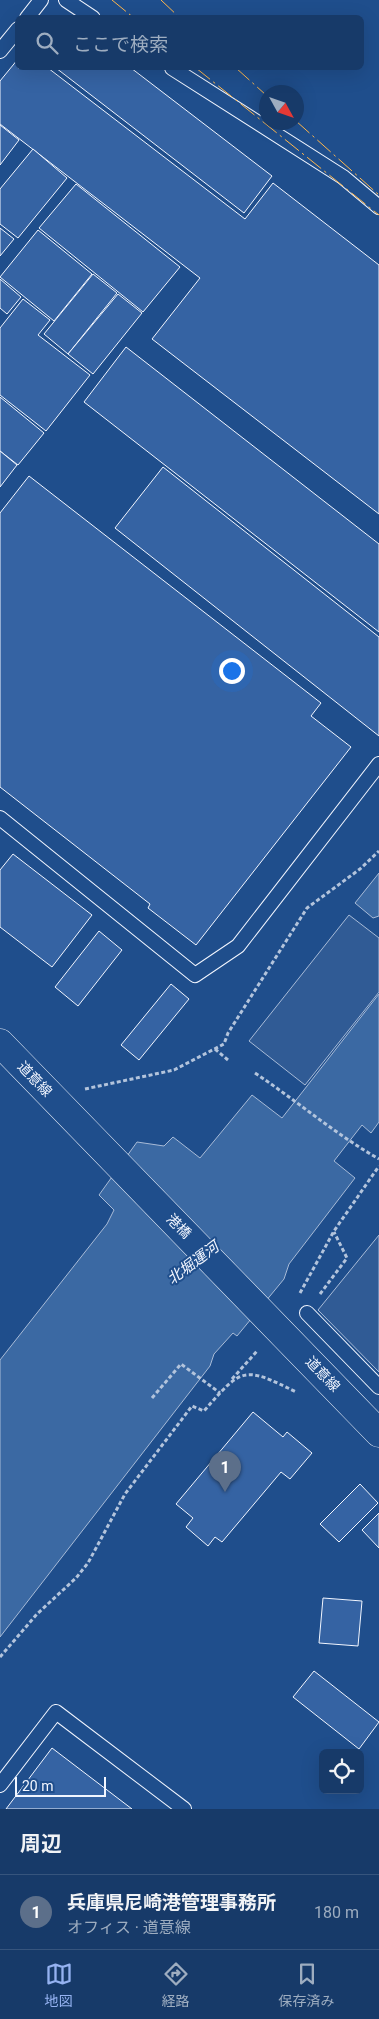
<!DOCTYPE html>
<html lang="ja">
<head>
<meta charset="utf-8">
<style>
  body { margin:0; font-family:Roboto,"Noto Sans JP",sans-serif; background:#244571; color:#f1f3f6 }
  .controls { position:absolute; right:15px; bottom:15px; display:grid; overflow:hidden; border-radius:8px; box-shadow:0 5px 20px #0002 }
  .controls button { width:45px; height:45px; display:grid; place-items:center; padding:0; border:0; border-bottom:1px solid #36547d; background:#173a69; color:#f1f3f6; font:25px sans-serif }
  .compass { position:absolute; left:259px; top:85px; width:45px; height:45px; border-radius:50%; background:#173a69; box-shadow:0 5px 20px #0002; rotate:130deg }
  .scale { position:absolute; left:15px; bottom:12px; width:91px; box-sizing:border-box; padding-left:5px; border:2px solid #f2f6ff; border-top:0; font-size:14px; line-height:18px; white-space:nowrap; color:#f2f6ff; -webkit-text-stroke:4px #1f4e8c; paint-order:stroke }
  .you { position:absolute; left:231px; top:670px; width:18px; height:18px; margin:-12px; border:4px solid #fff; border-radius:50%; background:#1a73e8; box-shadow:0 0 0 8px #1a73e833 }
  .badge { display:grid; place-items:center; width:32px; height:32px; border-radius:50%; background:#95b2f1; color:#fff; font-size:16px; font-weight:700 }
  .pin { position:absolute; translate:-50% -41px; filter:drop-shadow(0 1px 2px #0008) }
  .pin::after { content:''; position:absolute; top:26px; width:18px; height:15px; background:inherit; clip-path:polygon(0 0,100% 0,50% 100%) }
  .list { margin:0; padding:0; list-style:none }
  h2 { display:flex; justify-content:space-between; align-items:center; height:65px; margin:0; padding:0 20px; font-size:21px }
  h2 small { font-size:16px; font-weight:400; color:#9eadc0 }
  .list li { display:grid; grid-template-columns:32px 1fr auto; gap:15px; align-items:center; box-sizing:border-box; height:75px; padding:0 20px; border-top:1px solid #36547d }
  .list b { display:block; font-size:19px; white-space:nowrap }
  .list p { margin:0; font-size:16px; white-space:nowrap; color:#9eadc0 }
  .list em { font-size:16px; font-style:normal; color:#9eadc0 }
  .icon { flex:none; width:28px; height:28px; fill:none; stroke:currentColor; stroke-width:2; stroke-linecap:round; stroke-linejoin:round }
  .map { position:relative; flex:none; width:379px; height:1809px; overflow:hidden }
  .search { position:absolute; background:#173a69; box-shadow:0 5px 20px #0002; left:15px; right:15px; top:15px; height:55px; display:flex; align-items:center; gap:12px; box-sizing:border-box; padding:0 18px; border-radius:8px; color:#9eadc0; font-size:19px }
  .sheet { height:140px; background:#173a69 }
  nav { display:flex; justify-content:space-around; align-items:center; box-sizing:border-box; height:70px; border-top:1px solid #36547d; background:#173a69; font-size:14px; color:#9eadc0 }
  nav a { display:grid; justify-items:center; gap:2px }
  nav .on { color:#95b2f1 }
  .map>svg:first-child { display:block }
  .parking { fill:#305b95; stroke:#a8bbd7 }
  .water { fill:#3b69a3; stroke:#a8bbd7 }
  .building { fill:#3563a3; stroke:#f2f6ff }
  .lines { fill:none; stroke-linecap:round; stroke-linejoin:round }
  .lane-casing { stroke:#f2f6ff; stroke-width:16 }
  .secondary-casing { stroke:#f2f6ff; stroke-width:29 }
  .path { stroke:#b3c4dc; stroke-width:3; stroke-dasharray:4 2.5; stroke-linecap:butt }
  .lane { stroke:#1f4e8c; stroke-width:14 }
  .secondary { stroke:#1f4e8c; stroke-width:28 }
  .power { stroke:#ffb74d; stroke-width:1; stroke-dasharray:18 4 2.5 4; stroke-linecap:butt }
  .labels { text-anchor:middle; dominant-baseline:central; stroke-width:4; stroke-linejoin:round; paint-order:stroke }
  .street-label { font-size:14px; fill:#f2f6ff; stroke:#1f4e8c }
  .water-label { font-size:15px; font-style:italic; fill:#f2f6ff; stroke:#1f4e8c }
</style>
</head>
<body>
<div class="map">
<svg width="379" height="1809" viewBox="0 0 379 1809">
  <rect width="100%" height="100%" fill="#1f4e8c"/>
  <g class="parking">
    <path d="M349 915 379 938V992L305 1085 249 1041Z"/>
    <path d="M379 1235V1372L318 1310Z"/>
  </g>
  <g class="water">
    <path d="M379 873V916L373 918 355 903Z"/>
    <path d="M379 994V1122L371 1133 362 1125 334 1161 355 1178 289 1264 284 1279 237 1336 233 1333 214 1354 210 1366 0 1637V1360L107 1224 114 1210 99 1195 137 1142 164 1146 173 1137 200 1158 252 1095 282 1118Z"/>
  </g>
  <g class="building">
    <path d="M18 59V68H48L245 219 273 183 379 265V514L152 339 200 278 0 124V81Z"/>
    <path d="M56 68H131L272 176 244 213Z"/>
    <path d="M0 125 19 140 0 165Z"/>
    <path d="M33 149 67 178 18 238 0 224V189Z"/>
    <path d="M76 184 180 267 143 312 39 228Z"/>
    <path d="M0 228 14 239 0 256Z"/>
    <path d="M38 230 92 274 54 321 0 277Z"/>
    <path d="M93 274 117 293 68 354 44 334Z"/>
    <path d="M0 279 21 297 7 314 0 308Z"/>
    <path d="M118 294 142 313 93 374 68 354Z"/>
    <path d="M23 299 50 320 38 335 90 375 46 431 0 395V328Z"/>
    <path d="M126 347 379 544V632L84 402Z"/>
    <path d="M0 397 44 433 18 465 0 451Z"/>
    <path d="M0 451 17 465 0 487Z"/>
    <path d="M163 467 379 637V736L115 528Z"/>
    <path d="M29 476 321 703 311 716 351 747 196 945 148 908 150 904 0 787V513Z"/>
    <path d="M13 854 92 915 52 967 0 927V870Z"/>
    <path d="M99 931 122 950 78 1006 55 987Z"/>
    <path d="M171 984 189 999 139 1060 121 1045Z"/>
    <path d="M253 1412 283 1437 287 1432 312 1453 290 1479 281 1472 222 1542 215 1537 208 1546 186 1527 193 1518 176 1504Z"/>
    <path d="M360 1484 378 1503 339 1542 320 1524Z"/>
    <path d="M379 1513V1548L362 1530Z"/>
    <path d="M323 1598 362 1601 358 1646 319 1643Z"/>
    <path d="M314 1671 379 1722 359 1749 293 1697Z"/>
    <path d="M52 1748 132 1809H6Z"/>
  </g>
  <g class="lines">
    <g class="lane-casing">
      <g id="lane">
        <path d="M66 0 93 18"/>
        <path d="M27 18 41 0"/>
        <path d="M0 51 18 29"/>
        <path d="M172 68 343 177 379 207"/>
        <path d="M0 818 195 975 238 946 379 764"/>
        <path d="M307 1313 379 1387"/>
        <path d="M0 1785 56 1712 184 1809"/>
      </g>
    </g>
    <g class="secondary-casing">
      <path id="secondary" d="M0 1043 379 1433"/>
    </g>
    <g class="path">
      <path d="M215 1049 228 1060"/>
      <path d="M255 1073C297 1101 335 1134 379 1159"/>
      <path d="M85 1089 174 1070 224 1044 228 1033 307 908 360 869 379 851"/>
      <path d="M300 1293 334 1231 379 1166"/>
      <path d="M320 1294 347 1258 334 1232"/>
      <path d="M232 1379 258 1350"/>
      <path d="M152 1398 181 1364 220 1393"/>
      <path d="M0 1657 37 1614 76 1578 88 1563 125 1494 192 1406 204 1411C242 1367 244 1366 296 1392"/>
    </g>
    <use href="#lane" class="lane"/>
    <use href="#secondary" class="secondary"/>
    <g class="power">
      <path d="M112 0 134 18"/>
      <path d="M161 0 180 18"/>
      <path d="M196 68 379 215"/>
      <path d="M236 68 266 95"/>
      <path d="M296 121 379 195"/>
    </g>
  </g>
  <g class="labels">
    <g class="street-label">
      <text transform="translate(35 1079) rotate(46)">道意線</text>
      <text transform="translate(179 1226) rotate(45)">港橋</text>
      <text transform="translate(323 1374) rotate(46)">道意線</text>
    </g>
    <g class="water-label">
      <text transform="translate(193 1263) rotate(-37)">北堀運河</text>
    </g>
  </g>
</svg>
<div class="controls">
<button><svg class="icon" aria-label="locate" viewBox="0 0 24 24"><circle cx="12" cy="12" r="6"/><path d="M12 2v4M12 18v4M2 12h4M18 12h4"/></svg></button>
</div>
<svg class="compass" viewBox="-18 -18 36 36"><path d="M0-13l5 13h-10z" fill="#e53935"/><path d="M0 13l5-13h-10z" fill="#9eadc0"/></svg>
<div class="scale">20 m</div>
<div class="you"></div>
<div class="pin badge" style="left:225px;top:1492px;background:#5c6f8a">1</div>
<div class="search"><svg class="icon" aria-label="search" viewBox="0 0 24 24"><circle cx="10" cy="10" r="6"/><path d="M15 15l6 6"/></svg>ここで検索</div>
</div>
<section class="sheet">
<h2>周辺<small></small></h2>
<ul class="list">
<li><span class="badge" style="background:#5c6f8a">1</span><div><b>兵庫県尼崎港管理事務所</b><p>オフィス · 道意線</p></div><em>180 m</em></li>
</ul>
</section>
<nav>
<a class="on"><svg class="icon" aria-label="map" viewBox="0 0 24 24"><path d="M3 6l6-2 6 2 6-2v14l-6 2-6-2-6 2zM9 4v14M15 6v14"/></svg>地図</a>
<a><svg class="icon" aria-label="directions" viewBox="0 0 24 24"><path d="M12 3l9 9-9 9-9-9zM9 14v-3h6M13 9l2 2-2 2"/></svg>経路</a>
<a><svg class="icon" aria-label="saved" viewBox="0 0 24 24"><path d="M7 4h10v16l-5-4-5 4z"/></svg>保存済み</a>
</nav>
</body>
</html>
